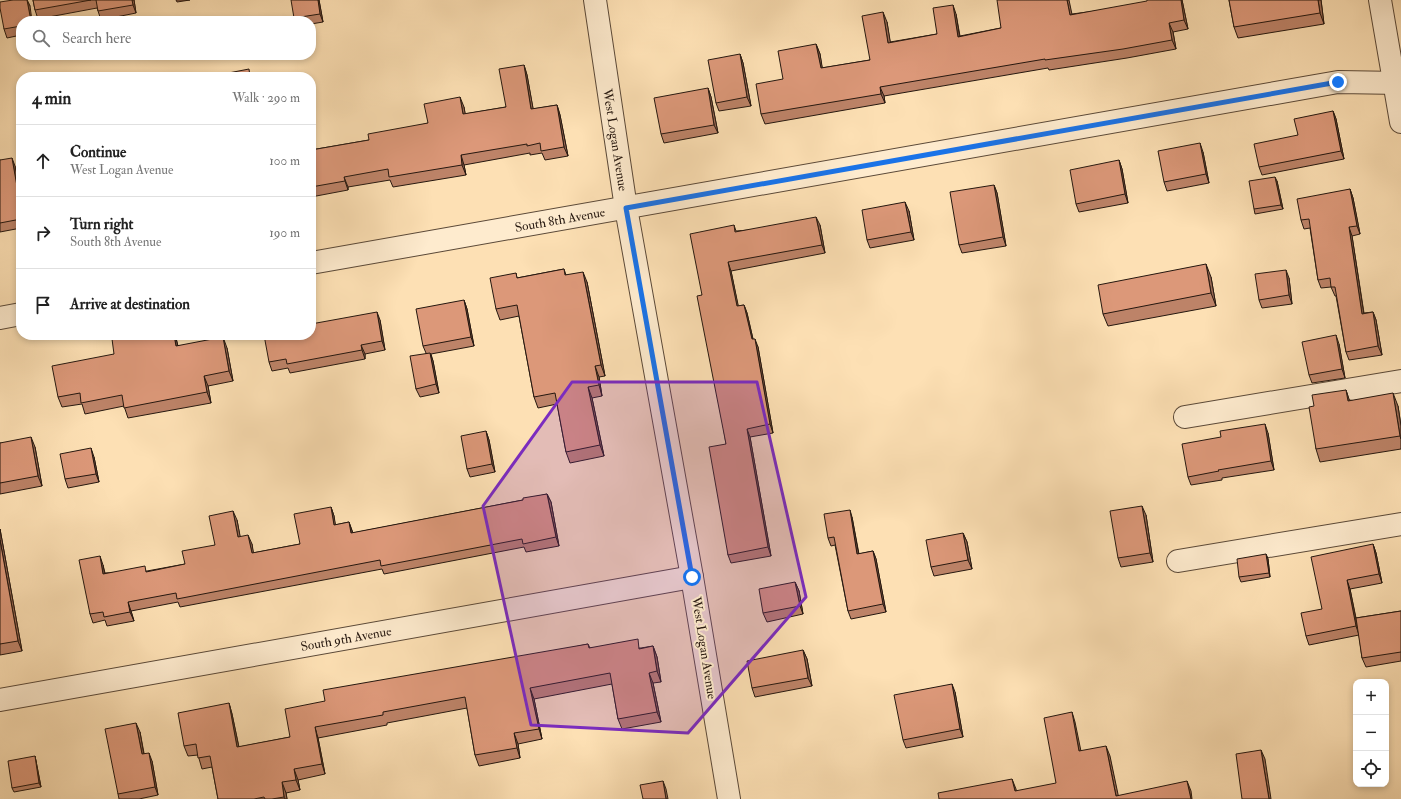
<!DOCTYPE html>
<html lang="en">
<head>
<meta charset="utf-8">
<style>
  body { margin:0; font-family:"IM FELL Double Pica",serif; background:#f2f2f2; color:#222 }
  .controls { position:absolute; right:12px; bottom:12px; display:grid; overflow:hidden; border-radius:8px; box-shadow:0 2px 6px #0003 }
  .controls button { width:36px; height:36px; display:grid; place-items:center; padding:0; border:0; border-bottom:1px solid #e0e0e0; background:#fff; color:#222; font:20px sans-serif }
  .stop { position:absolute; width:12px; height:12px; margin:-9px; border:3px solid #1a73e8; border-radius:50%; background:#fff }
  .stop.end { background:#1a73e8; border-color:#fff; box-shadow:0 1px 4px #0008 }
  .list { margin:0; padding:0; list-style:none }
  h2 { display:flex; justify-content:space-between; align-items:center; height:52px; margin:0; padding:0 16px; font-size:17px }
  h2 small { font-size:13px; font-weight:400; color:#767676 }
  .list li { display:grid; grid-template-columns:26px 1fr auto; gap:12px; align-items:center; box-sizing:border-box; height:72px; padding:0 16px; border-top:1px solid #e0e0e0 }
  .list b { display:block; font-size:15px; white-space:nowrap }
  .list p { margin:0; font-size:13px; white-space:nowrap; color:#767676 }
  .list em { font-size:13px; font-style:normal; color:#767676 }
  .icon { flex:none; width:22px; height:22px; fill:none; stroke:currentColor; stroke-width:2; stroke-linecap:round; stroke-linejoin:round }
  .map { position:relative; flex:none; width:1401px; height:799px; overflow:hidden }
  .search { position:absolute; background:#fff; box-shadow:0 2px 6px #0003; left:16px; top:16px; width:300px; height:44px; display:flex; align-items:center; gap:10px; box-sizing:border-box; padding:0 14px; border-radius:16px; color:#767676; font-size:15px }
  .panel { position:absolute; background:#fff; box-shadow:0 2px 6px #0003; left:16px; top:72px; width:300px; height:268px; border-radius:16px }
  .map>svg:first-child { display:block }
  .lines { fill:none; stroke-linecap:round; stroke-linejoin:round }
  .minor-casing { stroke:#5b4938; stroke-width:24 }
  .minor { stroke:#feebce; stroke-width:22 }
  .wall { fill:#bd8368; stroke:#25170f }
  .shaded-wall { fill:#9a6a55; stroke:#25170f }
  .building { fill:#dc9879; stroke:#25170f }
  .route { stroke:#1a73e8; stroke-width:5 }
  .marked { fill:#7b2cbf; fill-opacity:0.2; stroke:#7b2cbf; stroke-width:3; stroke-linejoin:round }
  .labels { text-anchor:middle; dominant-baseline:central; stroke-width:4; stroke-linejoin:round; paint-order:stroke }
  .street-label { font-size:13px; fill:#25170f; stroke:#feebce }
</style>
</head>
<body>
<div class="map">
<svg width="1401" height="799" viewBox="0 0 1401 799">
  <rect width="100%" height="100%" fill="#fde0b4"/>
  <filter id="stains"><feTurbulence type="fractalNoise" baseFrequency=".005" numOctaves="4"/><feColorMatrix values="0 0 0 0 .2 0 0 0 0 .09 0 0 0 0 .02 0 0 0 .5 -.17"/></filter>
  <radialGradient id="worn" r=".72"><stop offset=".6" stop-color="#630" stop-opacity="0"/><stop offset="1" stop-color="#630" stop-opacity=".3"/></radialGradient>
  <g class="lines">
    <g class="minor-casing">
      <g id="minor">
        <path d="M595 0 626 208 692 577 729 799"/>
        <path d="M1380 0 1401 122"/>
        <path d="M311 263 1338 82 1401 83"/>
        <path d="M0 318 21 314"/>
        <path d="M1185 417 1401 381"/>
        <path d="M1178 561 1401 524"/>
        <path d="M0 700 692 577"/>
      </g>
    </g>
    <use href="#minor" class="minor"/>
  </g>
  <g class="wall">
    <path d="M13 0H27L30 6 21 21V35L7 38 4 29Z"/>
    <path d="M33 0H134L136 13 101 20 97 8 38 19 35 10Z"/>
    <path d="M176 0H190L177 2Z"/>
    <path d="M319 0 323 22 311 24V21H295L294 18Z"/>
    <path d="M1182 0 1188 29 1173 32 1176 49 1127 58 1049 70 1048 68 884 96 885 103 765 124 761 114 783 79 816 44 820 54 822 68 870 60 887 22 890 42 937 34 956 14 960 36 1072 14Z"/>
    <path d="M1229 0H1321L1324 24 1238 38 1234 27Z"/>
    <path d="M740 54 743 63 751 106 719 111 716 103Z"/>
    <path d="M524 65 527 75 533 109 557 105 560 115 568 156 545 160 542 153 530 155V153L464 165 466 175 393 187 390 180 348 187V190L311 197V150L369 140 428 123 464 107 465 114 506 107Z"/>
    <path d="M708 88 711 97 718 133 664 143 661 134Z"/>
    <path d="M1333 111 1336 119 1344 159 1262 175 1259 167 1298 135Z"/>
    <path d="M1203 152 1209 183 1167 191 1164 182Z"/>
    <path d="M0 160 15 166 20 191H21V228L0 232Z"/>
    <path d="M1119 160 1122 169 1128 203 1079 212 1076 204Z"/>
    <path d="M1277 181 1283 209 1255 214 1254 209Z"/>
    <path d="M994 185 997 193 1006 246 962 253 959 245Z"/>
    <path d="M1350 189 1353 198 1360 234 1352 236 1364 313 1373 312 1376 320 1382 355 1349 360 1346 352 1336 296H1335L1331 287 1321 288 1318 280 1310 228 1304 229 1301 220Z"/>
    <path d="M909 211 914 240 870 248 867 240Z"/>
    <path d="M734 225 736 231 820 225 825 253 731 271 738 306 744 305 747 313 753 339 758 347 773 433 750 437 771 556 731 563 728 555 726 444 702 295Z"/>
    <path d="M564 269 566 275 587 282 605 376 599 377 602 396 592 398 604 456 570 463 566 452 557 404 538 408 534 397 519 316 500 320 496 309 516 273 517 278Z"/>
    <path d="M1211 277 1216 306 1108 326 1103 314Z"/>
    <path d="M1289 278 1292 304 1262 308 1259 300Z"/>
    <path d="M464 300 467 309 474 346 431 354 433 361 439 393 420 397 416 389 426 353 423 346Z"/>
    <path d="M380 320 385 350 365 354V359L290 373 288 368 272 371 269 362Z"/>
    <path d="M176 338 178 346 227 348 233 381 208 386 211 403 128 418 124 406 85 414 82 404 62 407 58 397 114 354Z"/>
    <path d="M1339 344 1345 378 1312 383 1309 375Z"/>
    <path d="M1346 390 1349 400 1398 406 1401 426V449L1320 462 1316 449 1314 406Z"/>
    <path d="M486 431 489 440 495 472 470 477 467 469Z"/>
    <path d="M1268 433 1274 470 1222 478V480L1191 485 1188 477Z"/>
    <path d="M0 443 35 447 42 486 0 494Z"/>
    <path d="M94 457 99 482 68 488 65 479Z"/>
    <path d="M547 494 551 502 559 546 526 552 524 547 384 574 382 569 180 607 178 602 131 611 134 621 107 626 105 620 93 623 90 614 103 565 105 573 147 571 185 564 215 545 237 520 240 537 252 544 253 553 300 544 331 507 334 516 335 525 349 522 353 533 523 500Z"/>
    <path d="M1146 515 1153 562 1121 567 1118 558Z"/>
    <path d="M852 517 859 554 873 551 876 559 886 612 851 619 848 611 835 545 831 546 828 538Z"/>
    <path d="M0 529 22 651 0 655Z"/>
    <path d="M963 533 967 542 972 569 934 576 931 567Z"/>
    <path d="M1373 544 1376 553 1382 583 1350 589 1356 618 1401 611V661L1366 667 1362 658 1359 635 1309 645 1306 636 1322 609Z"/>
    <path d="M1266 554 1268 559 1270 577 1241 582 1239 577Z"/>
    <path d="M795 582 799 591 803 614 767 622 763 613Z"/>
    <path d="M588 644 590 648H641L653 646 657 657 661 682 653 683 661 722 622 729 618 719 612 684 534 699 542 739 518 744 520 758 479 766 475 755 467 708 387 723V725L318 738 325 774 298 780 300 790 286 793 287 799H218L212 767 202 769 198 755 188 756 184 746 229 703 232 714 239 747 290 737 325 701Z"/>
    <path d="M803 650 807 659 812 686 755 697 752 688Z"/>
    <path d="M955 692 963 737 906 748 903 740Z"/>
    <path d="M140 732 144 753 152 761 158 795 139 799H119L118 794Z"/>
    <path d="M35 756 36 761 41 787 14 792 12 788Z"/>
  </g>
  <g class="shaded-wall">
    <path d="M27 0 30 6 32 21H31Z"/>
    <path d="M132 0H134L136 13 133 5Z"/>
    <path d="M318 0H319L323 22 320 14Z"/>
    <path d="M1067 0H1069L1074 24 1070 15Z"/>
    <path d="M1181 0H1182L1188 29 1184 20Z"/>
    <path d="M1318 0H1321L1324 24 1320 13Z"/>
    <path d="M953 5 956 14 961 46 958 37Z"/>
    <path d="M883 12 887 22 892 52 888 43Z"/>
    <path d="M1169 23 1173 32 1176 49 1172 40Z"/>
    <path d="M816 44 820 54 824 78 821 68Z"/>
    <path d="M740 54 743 63 751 106 747 97Z"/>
    <path d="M524 65 527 75 535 119 531 109Z"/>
    <path d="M880 87 884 96 885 103 881 94Z"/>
    <path d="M708 88 711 97 718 133 714 125Z"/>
    <path d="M460 97 464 107 467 124 463 114Z"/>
    <path d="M557 105 560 115 568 156 564 147Z"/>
    <path d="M1333 111 1336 119 1344 159 1341 151Z"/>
    <path d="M1200 143 1203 152 1209 183 1206 174Z"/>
    <path d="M461 155 464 165 466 175 462 165Z"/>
    <path d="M12 158 15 166 21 200 18 192Z"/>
    <path d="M1119 160 1122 169 1128 203 1125 194Z"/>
    <path d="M344 177 348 187V190L345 181Z"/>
    <path d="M1275 177 1277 181 1283 209 1281 205Z"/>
    <path d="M994 185 997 193 1006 246 1003 237Z"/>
    <path d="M1350 189 1353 198 1360 234 1357 226Z"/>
    <path d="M905 202 909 211 914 240 911 232Z"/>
    <path d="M816 217 820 225 825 253 822 245Z"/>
    <path d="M1349 227 1352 236 1365 322 1362 314Z"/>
    <path d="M728 262 731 271 740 314 737 306Z"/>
    <path d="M1206 264 1211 277 1216 306 1211 293Z"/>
    <path d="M1286 270 1289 278 1292 304 1289 295Z"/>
    <path d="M583 272 587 282 605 376 601 365Z"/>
    <path d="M464 300 467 309 474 346 471 337Z"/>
    <path d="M744 305 747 313 755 348 752 339Z"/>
    <path d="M377 312 380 320 385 350 382 341Z"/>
    <path d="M1373 312 1376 320 1382 355 1378 346Z"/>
    <path d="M174 335H175L176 338 180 357 176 346Z"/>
    <path d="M1336 335 1339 344 1345 378 1342 369Z"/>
    <path d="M223 337 227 348 233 381 229 371Z"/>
    <path d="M755 339 758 347 773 433 770 424Z"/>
    <path d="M361 345 365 354V359L362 350Z"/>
    <path d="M430 353 433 361 439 393 436 384Z"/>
    <path d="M595 366 599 377 602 396 599 385Z"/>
    <path d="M204 376 208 386 211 403 207 392Z"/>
    <path d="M588 387 592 398 604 456 600 445Z"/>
    <path d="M1346 390 1350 402 1348 401Z"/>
    <path d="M1393 393 1398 406 1401 426V439L1400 436Z"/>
    <path d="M1265 424 1268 433 1274 470 1271 461Z"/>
    <path d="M747 429 750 437 771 556 768 547Z"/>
    <path d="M486 431 489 440 495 472 492 464Z"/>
    <path d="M31 437 35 447 42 486 38 476Z"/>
    <path d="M91 448 94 457 99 482 96 474Z"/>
    <path d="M547 494 551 502 559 546 556 537Z"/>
    <path d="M1142 506 1146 515 1153 562 1150 553Z"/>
    <path d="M331 507 334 516 337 534 334 525Z"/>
    <path d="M850 510 852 517 860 562 857 554Z"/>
    <path d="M233 511 237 520 242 546 238 537Z"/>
    <path d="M349 522 352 531 354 541 351 533Z"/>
    <path d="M0 529 22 651 18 641 0 540Z"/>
    <path d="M963 533 967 542 972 569 968 560Z"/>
    <path d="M248 535 252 544 255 562 252 553Z"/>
    <path d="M1373 544 1376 553 1382 583 1379 574Z"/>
    <path d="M873 551 876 559 886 612 883 604Z"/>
    <path d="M1266 554 1268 559 1270 577 1269 573Z"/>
    <path d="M100 556 103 565 106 582 103 574Z"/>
    <path d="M1347 580 1350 589 1359 635 1356 626Z"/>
    <path d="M795 582 799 591 803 614 800 606Z"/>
    <path d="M128 602 131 611 134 621 130 612Z"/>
    <path d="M653 646 657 657 661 682 657 671Z"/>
    <path d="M803 650 807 659 812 686 808 678Z"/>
    <path d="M649 673 653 683 661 722 657 712Z"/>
    <path d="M952 684 955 692 963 737 960 729Z"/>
    <path d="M530 688 534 699 542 739 539 729Z"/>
    <path d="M229 703 232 714 241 758 237 747Z"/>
    <path d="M1072 712 1075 722 1083 761 1079 751Z"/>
    <path d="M136 723 140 732 145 762 142 754Z"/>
    <path d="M315 727 318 738 325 774 322 764Z"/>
    <path d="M514 733 518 744 520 758 517 748Z"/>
    <path d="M1106 746 1110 756 1119 799 1116 796Z"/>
    <path d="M1261 750 1265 759 1271 799H1269Z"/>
    <path d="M149 753 152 761 158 795 155 787Z"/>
    <path d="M35 756 36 761 41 787 39 783Z"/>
    <path d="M294 769 298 780 300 790 296 780Z"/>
    <path d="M1012 779 1016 789 1018 799 1015 791Z"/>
    <path d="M663 781 666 789 668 799H666Z"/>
    <path d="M1187 781 1191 791 1192 799H1191Z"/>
    <path d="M282 782 286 793 287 799H285L284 797Z"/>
  </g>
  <g class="building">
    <path d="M13 0H27L31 21H21V26L4 29 0 8V2Z"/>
    <path d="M33 0H91L35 10Z"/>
    <path d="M96 0H132L133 5 98 11Z"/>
    <path d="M291 0H318L320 14 294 18Z"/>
    <path d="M997 0H1067L1070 15 1147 1V0H1181L1184 20 1169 23 1172 40 1123 49 1045 60V59L880 87 881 94 761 114 756 84 783 79 778 51 816 44 821 68 870 60 862 16 883 12 888 43 937 34 933 8 953 5 958 37 1001 28Z"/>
    <path d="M1229 0H1318L1320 13 1234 27Z"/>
    <path d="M740 54 747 97 716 103 708 60Z"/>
    <path d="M524 65 531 109 557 105 564 147 541 151 540 143 527 146V144L461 155 462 165 389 177 388 169 344 177 345 181 311 187V150L369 140 368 134 428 123 424 104 460 97 463 114 506 107 499 69Z"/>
    <path d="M249 69 250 77H213V76Z"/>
    <path d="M708 88 714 125 661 134 654 98Z"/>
    <path d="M1333 111 1341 151 1259 167 1254 144 1298 135 1294 119Z"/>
    <path d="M1200 143 1206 174 1164 182 1158 151Z"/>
    <path d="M12 158 18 192 21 191V219L0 223V160Z"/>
    <path d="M1119 160 1125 194 1076 204 1070 170Z"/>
    <path d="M1275 177 1281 205 1254 209 1249 181Z"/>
    <path d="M994 185 1003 237 959 245 950 192Z"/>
    <path d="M1350 189 1357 226 1349 227 1362 314 1373 312 1378 346 1346 352 1335 287H1331L1330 278 1318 280 1309 219 1301 220 1297 199Z"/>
    <path d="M905 202 911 232 867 240 862 210Z"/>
    <path d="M816 217 822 245 728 262 737 306 744 305 752 339H755L770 424 747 429 768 547 728 555 709 447 726 444 697 296 702 295 690 234 734 225 735 232Z"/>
    <path d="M1206 264 1211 293 1103 314 1098 285Z"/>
    <path d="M564 269 565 275 583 272 601 365 595 366 599 385 588 387 600 445 566 452 555 393 534 397 517 305 496 309 490 278 516 273 517 278Z"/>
    <path d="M1286 270 1289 295 1259 300 1255 274Z"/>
    <path d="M464 300 471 337 423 346 416 309Z"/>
    <path d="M377 312 382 341 361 345 362 350 287 364 286 359 269 362 264 335H311V324Z"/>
    <path d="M133 335H174L176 346 223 337 229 371 204 376 207 392 124 408 122 395 81 403 80 393 58 397 52 366 114 354 112 339Z"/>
    <path d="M1336 335 1342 369 1309 375 1302 342Z"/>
    <path d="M430 353 436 384 416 389 410 356Z"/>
    <path d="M1346 390 1348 401 1393 393 1400 436 1316 449 1309 407 1314 406 1312 395Z"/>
    <path d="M1265 424 1271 461 1218 470 1219 471 1188 477 1182 444 1221 437 1220 431Z"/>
    <path d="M486 431 492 464 467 469 461 436Z"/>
    <path d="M31 437 38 476 0 483V443Z"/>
    <path d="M91 448 96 474 65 479 60 454Z"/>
    <path d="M547 494 556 537 523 544 522 539 381 566 380 560 177 599 176 593 128 602 130 612 104 617 103 612 90 614 79 560 100 556 103 574 145 566 146 572 185 564 182 551 215 545 209 516 233 511 238 537 248 535 252 553 300 544 294 514 331 507 334 525 349 522 351 533 523 500V498Z"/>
    <path d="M1142 506 1150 553 1118 558 1110 511Z"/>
    <path d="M850 510 857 554 873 551 883 604 848 611 834 537 828 538 824 514Z"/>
    <path d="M963 533 968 560 931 567 926 540Z"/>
    <path d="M0 540 18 641 0 644Z"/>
    <path d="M1373 544 1379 574 1347 580 1356 626 1306 636 1301 613 1322 609 1311 557Z"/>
    <path d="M1266 554 1269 573 1239 577 1237 559Z"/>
    <path d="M795 582 800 606 763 613 759 589Z"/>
    <path d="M1401 611V652L1362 658 1356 618Z"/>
    <path d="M638 639 639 649 653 646 657 671 649 673 657 712 618 719 610 673 530 688 539 729 514 733 517 748 475 755 465 697 383 712V715L315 727 322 764 294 769 296 780 282 782 284 797 272 799H265L264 797 254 799H218L210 756 198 758 196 744 184 746 178 713 229 703 237 747 290 737 285 709 325 701 323 690 588 644 589 648Z"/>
    <path d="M803 650 808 678 752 688 747 661Z"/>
    <path d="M952 684 960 729 903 740 894 695Z"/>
    <path d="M1072 712 1079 751 1106 746 1116 796 1187 781 1191 799H939L938 793 1012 779 1015 791 1056 783 1044 718Z"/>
    <path d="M136 723 142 754 149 753 155 787 118 794 105 729Z"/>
    <path d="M1261 750 1269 799H1242L1236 754Z"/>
    <path d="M35 756 39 783 12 788 8 761Z"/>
    <path d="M663 781 666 799H643L640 785Z"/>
  </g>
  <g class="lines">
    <path class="route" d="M692 577 626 208 1338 82"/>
  </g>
  <path class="marked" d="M572 382H757L806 597 688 733 531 725 483 506Z"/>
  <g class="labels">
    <g class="street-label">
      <text transform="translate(615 140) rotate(81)">West Logan Avenue</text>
      <text transform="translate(560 220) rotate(-10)">South 8th Avenue</text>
      <text transform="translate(346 639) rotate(-10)">South 9th Avenue</text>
      <text transform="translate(704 648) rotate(81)">West Logan Avenue</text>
    </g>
  </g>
  <rect width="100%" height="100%" filter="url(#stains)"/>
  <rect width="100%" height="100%" fill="url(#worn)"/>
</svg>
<div class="controls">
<button>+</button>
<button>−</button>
<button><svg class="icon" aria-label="locate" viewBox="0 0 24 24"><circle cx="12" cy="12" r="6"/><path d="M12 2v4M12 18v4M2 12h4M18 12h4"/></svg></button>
</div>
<div class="stop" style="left:692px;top:577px"></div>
<div class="stop end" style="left:1338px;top:82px"></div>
<div class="search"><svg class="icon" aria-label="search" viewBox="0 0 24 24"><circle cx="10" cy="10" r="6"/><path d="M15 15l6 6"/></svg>Search here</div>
<section class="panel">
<h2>4 min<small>Walk · 290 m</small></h2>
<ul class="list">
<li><svg class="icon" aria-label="ahead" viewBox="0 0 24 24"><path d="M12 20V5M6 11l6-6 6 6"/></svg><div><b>Continue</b><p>West Logan Avenue</p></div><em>100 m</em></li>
<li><svg class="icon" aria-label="right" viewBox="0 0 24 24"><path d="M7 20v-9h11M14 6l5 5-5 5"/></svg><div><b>Turn right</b><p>South 8th Avenue</p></div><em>190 m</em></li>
<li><svg class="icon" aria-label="arrive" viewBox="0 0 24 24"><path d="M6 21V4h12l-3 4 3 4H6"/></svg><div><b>Arrive at destination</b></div></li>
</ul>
</section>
</div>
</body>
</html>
